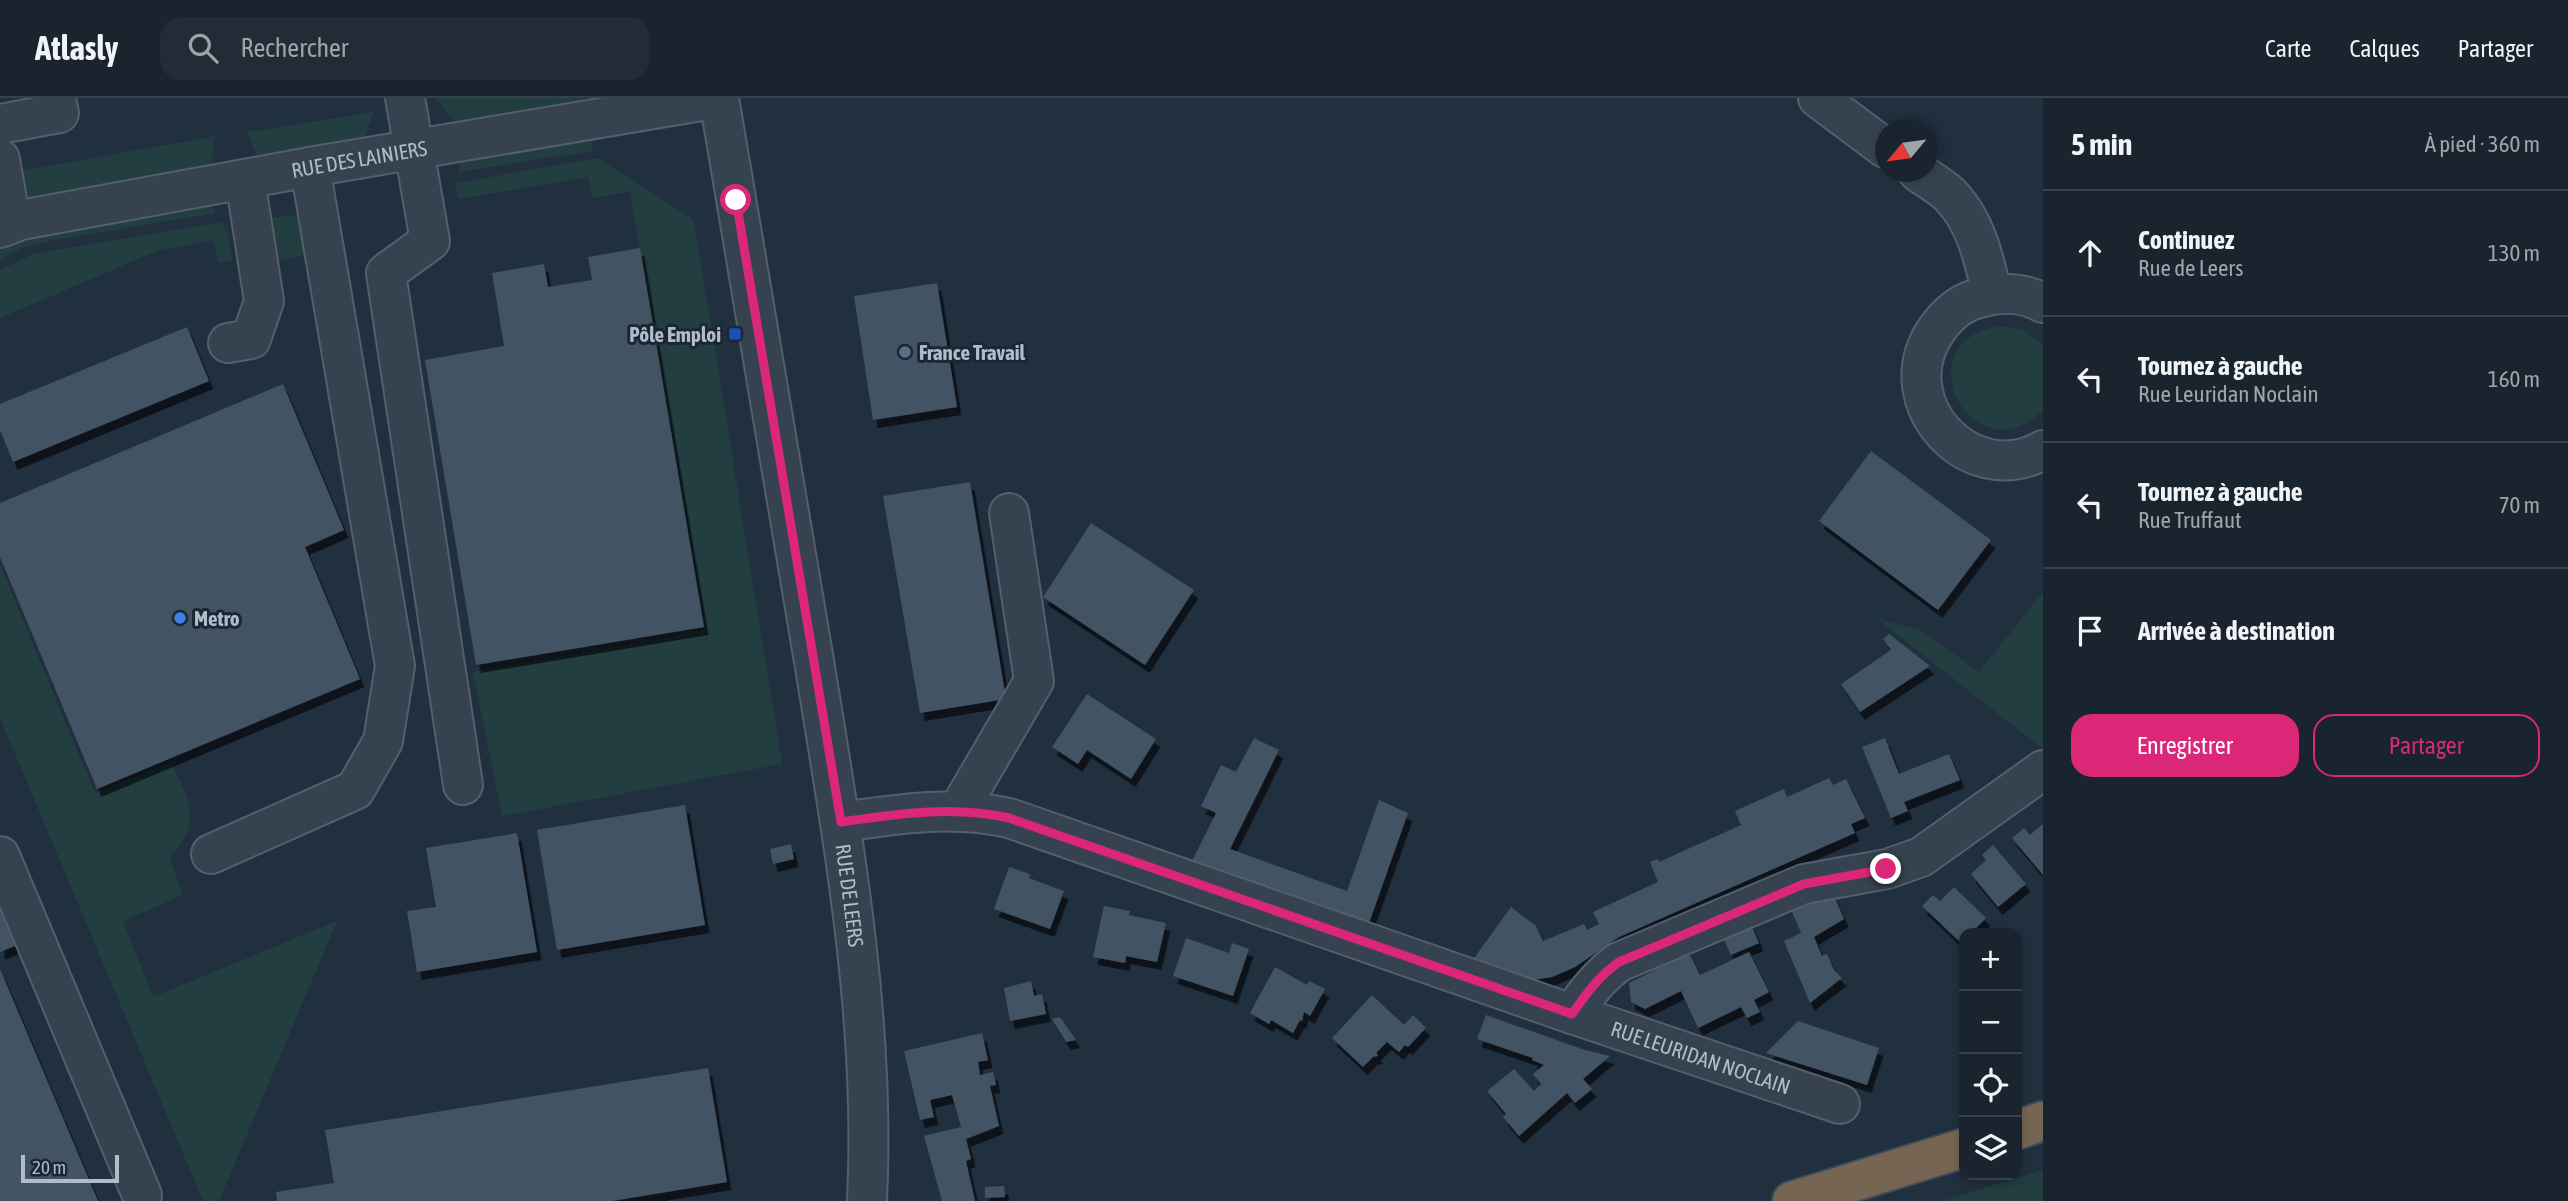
<!DOCTYPE html>
<html lang="fr">
<head>
<meta charset="utf-8">
<style>
  body { margin:0; font-family:"Asap Condensed",sans-serif; background:#222c37; color:#f1f3f6 }
  .controls { position:absolute; right:21px; bottom:21px; display:grid; overflow:hidden; border-radius:14px; box-shadow:0 4px 10px #0003 }
  .controls button { width:63px; height:63px; display:grid; place-items:center; padding:0; border:0; border-bottom:2px solid #37414b; background:#19242f; color:#f1f3f6; font:35px sans-serif }
  .compass { position:absolute; left:1875px; top:21px; width:63px; height:63px; border-radius:50%; background:#19242f; box-shadow:0 4px 10px #0003; rotate:241deg }
  .scale { position:absolute; left:21px; bottom:18px; width:98px; box-sizing:border-box; padding-left:7px; border:4px solid #b1bcca; border-top:0; font-size:19px; line-height:24px; white-space:nowrap; color:#b1bcca; -webkit-text-stroke:5px #1b2734; paint-order:stroke }
  .stop { position:absolute; width:21px; height:21px; margin:-16px; border:5px solid #db2777; border-radius:50%; background:#fff }
  .stop.end { background:#db2777; border-color:#fff; box-shadow:0 2px 7px #0008 }
  .list { margin:0; padding:0; list-style:none }
  h2 { display:flex; justify-content:space-between; align-items:center; height:91px; margin:0; padding:0 28px; font-size:30px }
  h2 small { font-size:23px; font-weight:400; color:#9fa4aa }
  .list li { display:grid; grid-template-columns:46px 1fr auto; gap:21px; align-items:center; box-sizing:border-box; height:126px; padding:0 28px; border-top:2px solid #37414b }
  .list b { display:block; font-size:26px; white-space:nowrap }
  .list p { margin:0; font-size:23px; white-space:nowrap; color:#9fa4aa }
  .list em { font-size:23px; font-style:normal; color:#9fa4aa }
  .actions { display:flex; gap:14px; padding:21px 28px }
  .actions a { flex:1; padding:16px 0; border:2px solid #db2777; border-radius:21px; text-align:center; font-size:24px; color:#db2777 }
  .actions .main { background:#db2777; color:#fff }
  .icon { flex:none; width:38px; height:38px; fill:none; stroke:currentColor; stroke-width:2; stroke-linecap:round; stroke-linejoin:round }
  .map { position:relative; flex:none; width:2043px; height:1103px; overflow:hidden }
  header { display:flex; align-items:center; gap:42px; box-sizing:border-box; height:98px; padding:0 35px; background:#19242f; border-bottom:2px solid #37414b }
  header strong { font-size:33px }
  nav { display:flex; gap:38px; margin-inline-start:auto; font-size:24px }
  .search { width:490px; height:63px; background:#222c37; display:flex; align-items:center; gap:18px; box-sizing:border-box; padding:0 24px; border-radius:21px; color:#9fa4aa; font-size:26px }
  main { display:flex }
  aside { flex:1; background:#19242f }
  .map>svg:first-child { display:block }
  .green { fill:#233e40 }
  .building { fill:#425263; filter:url(#shadow) }
  .lines { fill:none; stroke-linecap:round; stroke-linejoin:round }
  .minor-casing { stroke:#545f6d; stroke-width:42 }
  .highway-casing { stroke:#414c5a; stroke-width:42 }
  .minor { stroke:#36424f; stroke-width:38 }
  .highway { stroke:#766552; stroke-width:38 }
  .route { stroke:#db2777; stroke-width:9 }
  .transit-dot { fill:#1a4fb4; stroke:#1b2734; stroke-width:2.5 }
  .service-dot { fill:#5c6f8a; stroke:#1b2734; stroke-width:2.5 }
  .shop-dot { fill:#3f7fe0; stroke:#1b2734; stroke-width:2.5 }
  .labels { text-anchor:middle; dominant-baseline:central; stroke-width:6; stroke-linejoin:round; paint-order:stroke }
  .street-label { font-size:21px; fill:#b1bcca; stroke:#1b2734 }
  .poi-label { font-size:21px; font-weight:bold; fill:#b1bcca; stroke:#1b2734; text-anchor:start }
</style>
</head>
<body>
<header>
<strong>Atlasly</strong>
<div class="search"><svg class="icon" aria-label="search" viewBox="0 0 24 24"><circle cx="10" cy="10" r="6"/><path d="M15 15l6 6"/></svg>Rechercher</div>
<nav><a>Carte</a><a>Calques</a><a>Partager</a></nav>
</header>
<main>
<div class="map">
<svg width="2043" height="1103" viewBox="0 0 2043 1103">
  <defs>
    <filter id="shadow"><feDropShadow dx="4.5" dy="8" stdDeviation="0" flood-color="#0009"/></filter>
  </defs>
  <rect width="100%" height="100%" fill="#21303f"/>
  <g class="green">
    <path d="M436 0H583L584 9 459 29Z"/>
    <path d="M374 14 362 45 259 62 247 34Z"/>
    <path d="M215 38 210 70 30 100 25 95 21 73Z"/>
    <path d="M591 40 593 53 458 74 461 60Z"/>
    <path d="M598 60 694 122 782 666 502 718 473 574 707 532 630 94 592 100 588 79 458 101 455 85Z"/>
    <path d="M210 104 216 115 49 143 21 150 0 162V146L2 145Z"/>
    <path d="M295 117 299 123 305 157 273 164 263 120Z"/>
    <path d="M221 124 228 135 232 162 218 165 213 142 157 153 0 220V172L31 157 49 153Z"/>
    <path d="M1997 228 2021 231 2043 247V312C1982 374 1913 271 1976 235 1983 232 1991 230 1997 228Z"/>
    <path d="M0 467 95 695 172 664C188 704 205 724 169 759L183 797 123 823 153 899 337 823 219 1103H203L0 620Z"/>
    <path d="M2043 494V651L1879 522 1919 531 1979 574Z"/>
    <path d="M2043 1072V1103H1942Z"/>
  </g>
  <g class="building">
    <path d="M640 150 704 529 476 567 425 262 504 248 492 175 544 166 548 189 592 182 588 159Z"/>
    <path d="M937 185 957 309 873 322 854 198Z"/>
    <path d="M187 229 209 283 13 364 0 332V306Z"/>
    <path d="M283 286 344 432 305 449 360 581 97 691 0 459V405Z"/>
    <path d="M1871 353 1991 442 1938 512 1819 423Z"/>
    <path d="M970 384 1006 601 920 615 883 398Z"/>
    <path d="M1091 425 1194 492 1145 567 1043 499Z"/>
    <path d="M1889 536 1930 568 1860 614 1841 586 1891 552 1883 541Z"/>
    <path d="M1087 596 1156 641 1131 681 1087 652 1078 666 1052 649Z"/>
    <path d="M1254 640 1279 652 1230 751 1347 793 1379 702 1408 715 1368 828 1191 765 1216 715 1201 708 1221 667 1236 674Z"/>
    <path d="M1885 640 1899 676 1949 656 1960 682 1904 704 1908 713 1891 720 1862 649Z"/>
    <path d="M1829 680 1833 687 1846 681 1865 720 1851 726 1855 735 1619 839 1575 869 1552 879 1533 882 1472 863 1511 809 1536 828 1543 843 1584 826 1587 832 1599 826 1593 814 1658 784 1650 764 1658 761 1659 764 1741 727 1735 713 1784 691 1787 699Z"/>
    <path d="M685 707 705 827 557 852 537 732Z"/>
    <path d="M2043 726V777L2012 740 2024 730 2030 737Z"/>
    <path d="M517 735 537 854 417 874 407 813 436 809 426 750Z"/>
    <path d="M791 746 794 761 773 766 770 751Z"/>
    <path d="M1993 747 2026 786 1998 809 1971 776 1986 762 1982 757Z"/>
    <path d="M1009 769 1030 776 1029 780 1064 793 1050 831 994 811Z"/>
    <path d="M1830 789 1844 821 1814 839 1822 858 1827 856 1834 872 1842 880 1810 905 1784 843 1801 835 1789 807Z"/>
    <path d="M1954 789 1986 820 1971 835H1964V842L1961 845 1922 808 1933 797 1940 803Z"/>
    <path d="M0 807 17 847 0 854Z"/>
    <path d="M1104 808 1130 813 1129 817 1166 825 1157 864 1126 858 1125 865 1093 859Z"/>
    <path d="M1750 824 1759 845 1731 857 1722 837Z"/>
    <path d="M1186 840 1229 855 1232 845 1249 851 1233 898 1173 878Z"/>
    <path d="M1749 854 1769 894 1754 902 1760 914 1747 920 1741 909 1698 930 1681 893 1645 911 1631 904 1629 885 1689 855 1700 877Z"/>
    <path d="M1275 869 1307 887 1309 883 1325 891 1310 918 1304 914 1302 923 1300 922 1293 935 1271 922 1269 926 1250 915Z"/>
    <path d="M0 871 98 1103H0Z"/>
    <path d="M1031 883 1034 898 1042 896 1046 916 1010 923 1004 890Z"/>
    <path d="M1372 897 1404 927 1413 917 1426 930 1408 949 1405 947 1399 954 1387 944 1376 955 1378 957 1376 959 1374 958 1363 969 1332 940Z"/>
    <path d="M1486 917 1582 951 1610 958 1583 981 1592 991 1575 1005 1567 995 1519 1038 1503 1019 1506 1016 1487 993 1514 971 1534 993 1541 986 1533 976 1544 967 1532 962 1533 960 1477 941Z"/>
    <path d="M1060 919 1076 942 1066 944 1052 921Z"/>
    <path d="M1798 923 1879 950 1867 987 1766 955Z"/>
    <path d="M982 935 988 962 978 964 980 977 993 974 996 987 990 988 999 1028 966 1041 971 1061 966 1063 975 1103H942L924 1038 961 1029 952 997 930 1002 934 1019 920 1022 904 953Z"/>
    <path d="M708 970 727 1084 612 1103H277L276 1094 334 1085 325 1032Z"/>
    <path d="M1004 1088 1005 1099 985 1100V1089Z"/>
  </g>
  <g class="lines">
    <g class="minor-casing">
      <g id="minor">
        <path d="M405 0 430 143 386 175 463 687"/>
        <path id="s1" d="M719 0C751 188 783 376 814 563 843 743 876 921 867 1103"/>
        <path d="M1818 0 1885 50"/>
        <path d="M0 26 59 15 56 0"/>
        <path d="M0 61 11 126"/>
        <path d="M1918 74C1928 81 1940 88 1949 96 1976 123 1984 161 1992 196"/>
        <path id="s2" d="M0 130 21 122 310 69 719 0"/>
        <path d="M2043 205C2021 193 1999 194 1976 201 1958 206 1945 219 1935 234 1889 304 1969 393 2043 352"/>
        <path d="M228 245 251 241 264 203 245 81"/>
        <path d="M958 713 1034 583 1009 415"/>
        <path id="s3" d="M841 724C897 716 952 707 1009 720L1572 916 1840 1006"/>
        <path d="M211 756 355 692 383 643 395 568 310 69"/>
        <path d="M0 758 142 1097"/>
        <path d="M1572 916C1586 896 1599 878 1619 864L1804 786 1887 771 1921 759 2043 672"/>
      </g>
    </g>
    <g class="highway-casing">
      <g id="highway">
        <path d="M2017 1032 2043 1023"/>
        <path d="M1792 1103 1964 1050"/>
      </g>
    </g>
    <use href="#minor" class="minor"/>
    <use href="#highway" class="highway"/>
  </g>
  <g class="lines">
    <path class="route" d="M736 102 841 724C897 716 952 707 1009 720L1572 916C1586 896 1599 878 1619 864L1804 786 1886 771"/>
  </g>
  <rect class="transit-dot" x="728" y="229" width="14" height="14" rx="3.5"/>
  <circle class="service-dot" cx="905" cy="254" r="7"/>
  <circle class="shop-dot" cx="180" cy="520" r="7"/>
  <g class="labels">
    <g class="street-label">
      <text stroke="none"><textPath href="#s2" startOffset="366">RUE DES LAINIERS</textPath></text>
      <text stroke="none"><textPath href="#s1" startOffset="808">RUE DE LEERS</textPath></text>
      <text stroke="none"><textPath href="#s3" startOffset="901">RUE LEURIDAN NOCLAIN</textPath></text>
    </g>
    <g class="poi-label">
      <text x="721" y="236" text-anchor="end">Pôle Emploi</text>
      <text x="919" y="254">France Travail</text>
      <text x="194" y="520">Metro</text>
    </g>
  </g>
</svg>
<div class="controls">
<button>+</button>
<button>−</button>
<button><svg class="icon" aria-label="locate" viewBox="0 0 24 24"><circle cx="12" cy="12" r="6"/><path d="M12 2v4M12 18v4M2 12h4M18 12h4"/></svg></button>
<button><svg class="icon" aria-label="layers" viewBox="0 0 24 24"><path d="M12 4l9 5-9 5-9-5zM3 14l9 5 9-5"/></svg></button>
</div>
<svg class="compass" viewBox="-18 -18 36 36"><path d="M0-13l5 13h-10z" fill="#e53935"/><path d="M0 13l5-13h-10z" fill="#9fa4aa"/></svg>
<div class="scale">20 m</div>
<div class="stop" style="left:736px;top:102px"></div>
<div class="stop end" style="left:1886px;top:771px"></div>
</div>
<aside>
<h2>5 min<small>À pied · 360 m</small></h2>
<ul class="list">
<li><svg class="icon" aria-label="ahead" viewBox="0 0 24 24"><path d="M12 20V5M6 11l6-6 6 6"/></svg><div><b>Continuez</b><p>Rue de Leers</p></div><em>130 m</em></li>
<li><svg class="icon" aria-label="left" viewBox="0 0 24 24"><path d="M17 20v-9H6M10 6l-5 5 5 5"/></svg><div><b>Tournez à gauche</b><p>Rue Leuridan Noclain</p></div><em>160 m</em></li>
<li><svg class="icon" aria-label="left" viewBox="0 0 24 24"><path d="M17 20v-9H6M10 6l-5 5 5 5"/></svg><div><b>Tournez à gauche</b><p>Rue Truffaut</p></div><em>70 m</em></li>
<li><svg class="icon" aria-label="arrive" viewBox="0 0 24 24"><path d="M6 21V4h12l-3 4 3 4H6"/></svg><div><b>Arrivée à destination</b></div></li>
</ul>
<div class="actions"><a class="main">Enregistrer</a><a>Partager</a></div>
</aside>
</main>
</body>
</html>
